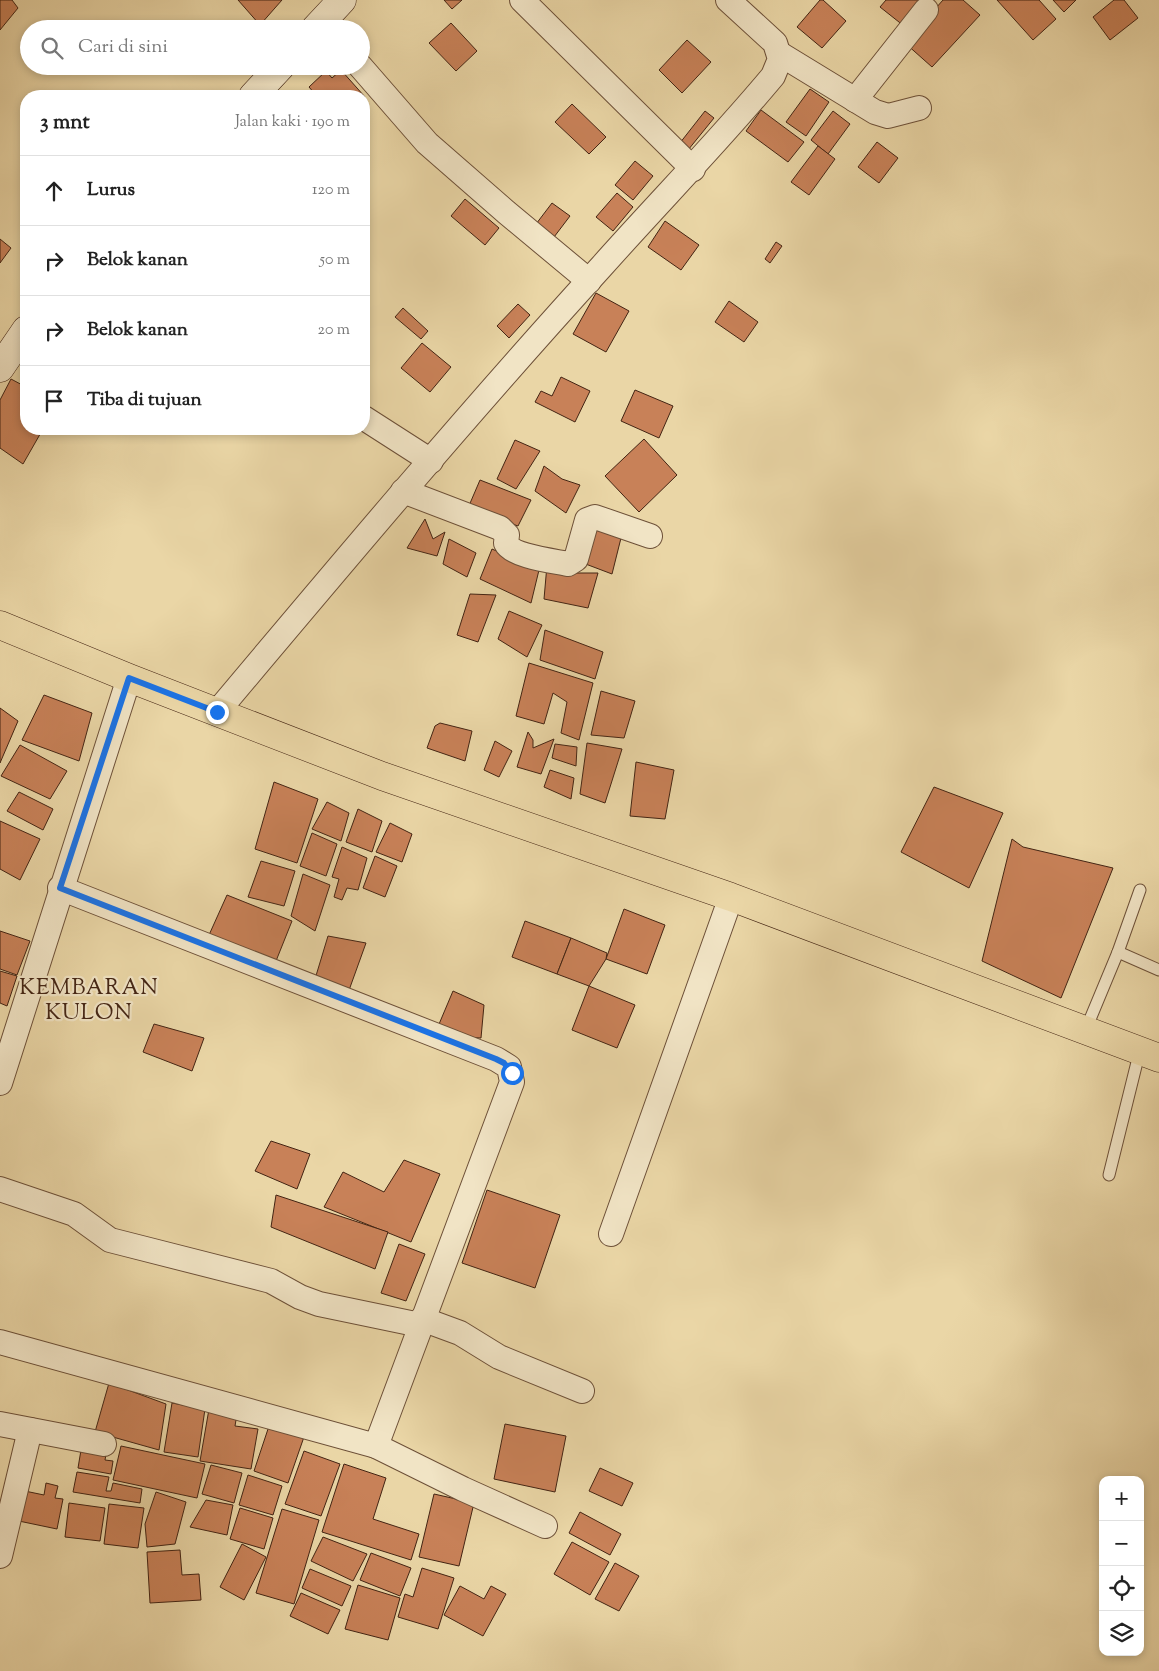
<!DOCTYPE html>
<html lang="id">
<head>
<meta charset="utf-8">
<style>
  body { margin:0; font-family:"Sorts Mill Goudy",serif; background:#f6f6f6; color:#222 }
  .controls { position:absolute; right:15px; bottom:15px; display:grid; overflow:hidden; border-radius:10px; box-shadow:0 2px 8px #0003 }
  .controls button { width:45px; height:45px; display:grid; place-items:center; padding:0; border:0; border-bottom:1px solid #e0e0e0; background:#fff; color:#222; font:25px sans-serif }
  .stop { position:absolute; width:15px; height:15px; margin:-11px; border:4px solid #1a73e8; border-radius:50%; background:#fff }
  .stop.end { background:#1a73e8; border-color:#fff; box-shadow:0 1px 5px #0008 }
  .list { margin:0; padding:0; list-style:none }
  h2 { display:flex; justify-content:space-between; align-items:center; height:65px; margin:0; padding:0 20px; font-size:21px }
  h2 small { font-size:16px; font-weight:400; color:#767676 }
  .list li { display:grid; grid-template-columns:32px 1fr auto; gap:15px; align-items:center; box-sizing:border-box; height:70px; padding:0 20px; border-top:1px solid #e0e0e0 }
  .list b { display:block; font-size:19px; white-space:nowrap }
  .list em { font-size:16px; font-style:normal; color:#767676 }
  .icon { flex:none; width:28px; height:28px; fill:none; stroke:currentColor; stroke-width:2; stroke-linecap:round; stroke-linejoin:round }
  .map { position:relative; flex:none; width:1159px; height:1671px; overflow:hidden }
  .search { position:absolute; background:#fff; box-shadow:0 2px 8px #0003; left:20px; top:20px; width:350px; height:55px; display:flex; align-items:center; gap:12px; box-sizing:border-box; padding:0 18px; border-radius:28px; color:#767676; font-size:19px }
  .panel { position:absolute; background:#fff; box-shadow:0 2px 8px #0003; left:20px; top:90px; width:350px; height:345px; border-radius:20px }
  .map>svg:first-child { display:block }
  .building { fill:#c88158; stroke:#432413 }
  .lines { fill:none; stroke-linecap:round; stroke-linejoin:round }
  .lane-casing { stroke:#6d5038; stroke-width:13 }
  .street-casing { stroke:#6d5038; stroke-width:26 }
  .secondary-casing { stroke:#432413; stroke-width:29 }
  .primary-casing { stroke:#432413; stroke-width:29 }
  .lane { stroke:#f1e4c5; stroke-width:11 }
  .street { stroke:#f1e4c5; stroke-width:24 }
  .secondary { stroke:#f1e4c5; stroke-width:28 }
  .primary { stroke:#ead6a6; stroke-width:28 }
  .route { stroke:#1a73e8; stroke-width:6 }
  .labels { text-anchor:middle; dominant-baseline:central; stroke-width:4.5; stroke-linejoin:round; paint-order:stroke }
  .quarter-label { font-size:22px; letter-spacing:1px; fill:#432413; stroke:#f1e4c5 }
</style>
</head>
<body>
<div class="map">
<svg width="1159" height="1671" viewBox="0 0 1159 1671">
  <rect width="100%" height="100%" fill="#ead6a6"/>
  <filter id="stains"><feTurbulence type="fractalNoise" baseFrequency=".004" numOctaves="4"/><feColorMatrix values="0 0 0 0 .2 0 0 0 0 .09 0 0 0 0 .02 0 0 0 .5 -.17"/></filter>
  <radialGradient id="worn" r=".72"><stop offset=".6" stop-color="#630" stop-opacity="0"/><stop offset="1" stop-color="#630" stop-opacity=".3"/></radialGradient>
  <g class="building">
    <path d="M0 0H12L18 8 0 30Z"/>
    <path d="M238 0H282L260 25Z"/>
    <path d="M444 0H462L452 9Z"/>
    <path d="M820 0H823L846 21 822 48 797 27Z"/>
    <path d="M886 0H924L904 26 880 7Z"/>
    <path d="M943 0H963L980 15 932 67 905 43Z"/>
    <path d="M997 0H1039L1056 19 1033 40Z"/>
    <path d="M1053 0H1076L1064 12Z"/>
    <path d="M1114 0H1124L1138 18 1110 40 1093 17Z"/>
    <path d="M451 23 477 51 456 71 429 43Z"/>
    <path d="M687 40 711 62 682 93 659 70Z"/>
    <path d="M341 70 365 97 312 96 315 94 309 87 326 71 332 78Z"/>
    <path d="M810 89 829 102 806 136 786 122Z"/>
    <path d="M572 104 606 137 589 154 555 122Z"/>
    <path d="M761 110 804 142 788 162 746 131Z"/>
    <path d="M705 111 714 118 684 155 676 148Z"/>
    <path d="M833 111 850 124 828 154 811 140Z"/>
    <path d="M877 142 898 158 879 183 858 167Z"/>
    <path d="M818 146 835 159 809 195 791 182Z"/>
    <path d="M635 161 653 176 633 200 615 185Z"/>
    <path d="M617 193 633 207 613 231 596 217Z"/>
    <path d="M465 199 499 228 485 245 451 216Z"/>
    <path d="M552 203 570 216 551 241 533 228Z"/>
    <path d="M665 221 699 245 681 270 648 247Z"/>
    <path d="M0 239 11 248 0 263Z"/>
    <path d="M776 242 782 246 770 263 765 259Z"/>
    <path d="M596 293 629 311 606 352 573 334Z"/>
    <path d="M729 301 758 322 744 342 715 322Z"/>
    <path d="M518 304 530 315 509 338 497 326Z"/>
    <path d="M403 308 428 331 421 339 395 317Z"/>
    <path d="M422 343 451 367 430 392 401 368Z"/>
    <path d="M561 377 590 391 575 422 535 402 541 391 552 396Z"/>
    <path d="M11 379 26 387V429H43L23 464 0 448V400Z"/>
    <path d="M635 390 673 406 659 438 621 421Z"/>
    <path d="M644 439 677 475 639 512 605 476Z"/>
    <path d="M515 440 540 451 516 489 497 479Z"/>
    <path d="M544 466 562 479 580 485 566 513 535 491Z"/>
    <path d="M480 480 531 500 518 526 468 508Z"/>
    <path d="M425 519 433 539 445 532 437 556 407 548Z"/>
    <path d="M592 526 622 534 612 574 583 563Z"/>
    <path d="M449 539 476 553 467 577 443 564Z"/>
    <path d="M492 549 539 570 531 603 480 579Z"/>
    <path d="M547 565 553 573H598L588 608 544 599Z"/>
    <path d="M470 594 496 595 478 642 457 635Z"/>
    <path d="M509 611 542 625 527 657 498 639Z"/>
    <path d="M545 630 603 652 595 679 540 660Z"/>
    <path d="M529 663 593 683 579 740 561 733 567 702 553 693 544 724 516 716Z"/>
    <path d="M601 691 635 701 624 738 591 735Z"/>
    <path d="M44 695 92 713 79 761 22 740Z"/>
    <path d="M0 708 18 721 0 763Z"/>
    <path d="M440 723 472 731 465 761 427 748 435 726Z"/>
    <path d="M528 732 533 740V748L554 739 541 774 517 767Z"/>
    <path d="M495 741 512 751 499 777 484 770Z"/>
    <path d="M587 743 622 749 605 803 580 794Z"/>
    <path d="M555 744 577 747 576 766 552 758Z"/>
    <path d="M20 745 67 771 50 799 1 776Z"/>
    <path d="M636 762 674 770 665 819 630 816Z"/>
    <path d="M550 770 574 778 571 799 544 787Z"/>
    <path d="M274 782 318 799 297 863 255 849Z"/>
    <path d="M934 787 1003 813 969 888 901 852Z"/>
    <path d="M19 792 53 809 43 830 7 811Z"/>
    <path d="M327 802 349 813 341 841 312 829Z"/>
    <path d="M358 809 382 821 372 852 346 842Z"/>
    <path d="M0 821 40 839 20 880 0 869Z"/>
    <path d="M390 823 412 834 402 862 376 852Z"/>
    <path d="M312 833 337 844 326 876 300 866Z"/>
    <path d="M1012 839 1023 847 1113 868 1061 998 982 961Z"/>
    <path d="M342 847 367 858 358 890 347 888 342 900 334 897 339 879 332 877Z"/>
    <path d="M375 856 397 866 385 897 363 888Z"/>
    <path d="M261 861 295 871 284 906 248 897Z"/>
    <path d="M303 874 330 885 315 931 291 916Z"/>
    <path d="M227 895 292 921 276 961 209 935Z"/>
    <path d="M624 909 665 925 647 974 606 959Z"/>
    <path d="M525 921 571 938 557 974 512 957Z"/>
    <path d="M0 931 30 941 17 975 0 969Z"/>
    <path d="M328 936 366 943 348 993 315 979Z"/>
    <path d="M571 938 607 953 606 959 589 986 557 974Z"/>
    <path d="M0 971 17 976 7 1006 0 1003Z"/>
    <path d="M589 986 635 1005 617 1048 572 1030Z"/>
    <path d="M453 991 484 1005 481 1038 434 1036Z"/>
    <path d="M154 1024 204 1038 192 1071 143 1052Z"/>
    <path d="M271 1141 310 1154 297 1189 255 1171Z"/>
    <path d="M404 1160 440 1174 411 1242 324 1207 343 1172 384 1192Z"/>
    <path d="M487 1190 560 1215 535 1288 462 1263Z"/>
    <path d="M276 1195 388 1232 375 1269 271 1227Z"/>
    <path d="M399 1244 425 1254 406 1301 381 1293Z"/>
    <path d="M109 1383 166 1404 159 1450 95 1432Z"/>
    <path d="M172 1403 205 1409 198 1457 164 1452Z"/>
    <path d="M209 1409 237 1414 235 1426 258 1429 251 1469 200 1461Z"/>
    <path d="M270 1423 305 1434 288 1483 254 1471Z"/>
    <path d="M505 1424 566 1436 555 1492 494 1479Z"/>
    <path d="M82 1444 107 1449 105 1460 113 1461 111 1474 78 1468Z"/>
    <path d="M121 1446 205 1464 197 1498 113 1480Z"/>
    <path d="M304 1451 340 1464 321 1516 285 1504Z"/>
    <path d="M344 1464 386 1478 373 1519 419 1534 411 1560 322 1532Z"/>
    <path d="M211 1465 242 1473 234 1503 202 1494Z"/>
    <path d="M600 1468 633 1483 622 1506 589 1491Z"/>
    <path d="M77 1472 109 1477 106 1491H111L113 1483 142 1489 140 1503 73 1492Z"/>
    <path d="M248 1475 282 1486 273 1515 239 1505Z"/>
    <path d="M46 1483 58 1486 55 1498 63 1499 57 1529 14 1520 20 1490 44 1495Z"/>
    <path d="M156 1492 186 1502 175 1544 147 1547 145 1524Z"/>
    <path d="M434 1494 474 1503 459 1566 419 1557Z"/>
    <path d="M206 1500 233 1505 227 1535 190 1527Z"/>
    <path d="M69 1503 105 1508 100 1541 65 1537Z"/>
    <path d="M109 1504 144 1508 138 1548 104 1544Z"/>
    <path d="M240 1508 273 1518 264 1549 230 1539Z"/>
    <path d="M282 1509 319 1520 294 1604 256 1593Z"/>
    <path d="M580 1512 621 1534 610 1555 569 1533Z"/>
    <path d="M323 1537 367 1554 353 1581 311 1561Z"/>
    <path d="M572 1542 609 1562 590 1595 554 1574Z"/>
    <path d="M242 1544 266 1557 244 1600 220 1587Z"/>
    <path d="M180 1550 182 1575 199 1574 201 1600 150 1603 147 1552Z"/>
    <path d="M371 1553 411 1568 400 1596 360 1580Z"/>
    <path d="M615 1563 639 1576 619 1611 595 1599Z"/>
    <path d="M422 1568 454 1578 438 1629 398 1617 405 1594 413 1597Z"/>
    <path d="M310 1569 351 1586 342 1606 302 1588Z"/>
    <path d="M358 1585 400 1598 388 1640 345 1629Z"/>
    <path d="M460 1586 484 1599 491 1586 506 1594 483 1636 444 1615Z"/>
    <path d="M301 1593 340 1610 328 1634 290 1616Z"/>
  </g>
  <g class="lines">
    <g class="lane-casing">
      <g id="lane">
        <path d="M1118 952 1159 970"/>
        <path d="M1086 1029 1118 952 1140 890"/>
        <path d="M1109 1175 1140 1050"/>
      </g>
    </g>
    <g class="street-casing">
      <g id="street">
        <path d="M522 0 693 169"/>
        <path d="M780 54 875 112 888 116 919 108"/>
        <path d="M360 66 427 143 506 212 589 281"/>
        <path d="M855 100 926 10"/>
        <path d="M364 418 431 461"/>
        <path d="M403 491 500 528 507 535 506 543C512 556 554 561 568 564L576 559 587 520 595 517 650 536"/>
        <path d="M217 712C343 562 470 411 602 266 659 202 718 142 773 76L780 59 775 43 728 0"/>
        <path d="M0 1083 129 678"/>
        <path d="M0 1189 74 1214 110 1240 271 1281 300 1297 319 1304 420 1325"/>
        <path d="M611 1234 731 897"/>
        <path d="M422 1319 460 1333 499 1357 582 1391"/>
        <path d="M0 1342 376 1446 512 1082 509 1067 496 1059 60 888"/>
        <path d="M0 1424 104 1444"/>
        <path d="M376 1446 463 1489 545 1526"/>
        <path d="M0 1556 30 1430"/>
      </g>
    </g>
    <g class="secondary-casing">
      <g id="secondary">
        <path d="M315 29 342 0"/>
        <path d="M253 96 281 66"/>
        <path d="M0 368 26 330"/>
      </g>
    </g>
    <g class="primary-casing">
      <path id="primary" d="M0 625 129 678 382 776 731 897 1159 1058"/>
    </g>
    <use href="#lane" class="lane"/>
    <use href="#street" class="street"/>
    <use href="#secondary" class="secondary"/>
    <use href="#primary" class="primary"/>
  </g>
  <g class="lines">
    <path class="route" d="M217 712 129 678 60 888 496 1059 504 1063 512 1073"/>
  </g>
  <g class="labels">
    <g class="quarter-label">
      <text x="89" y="989">KEMBARAN<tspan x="89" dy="25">KULON</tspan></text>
    </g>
  </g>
  <rect width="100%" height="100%" filter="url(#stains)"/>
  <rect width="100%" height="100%" fill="url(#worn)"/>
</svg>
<div class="controls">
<button>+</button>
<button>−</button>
<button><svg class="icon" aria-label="locate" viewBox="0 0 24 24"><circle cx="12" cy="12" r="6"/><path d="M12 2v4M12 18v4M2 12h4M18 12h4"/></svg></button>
<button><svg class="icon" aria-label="layers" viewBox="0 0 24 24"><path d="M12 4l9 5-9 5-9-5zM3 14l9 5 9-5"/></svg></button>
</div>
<div class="stop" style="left:512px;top:1073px"></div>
<div class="stop end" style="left:217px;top:712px"></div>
<div class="search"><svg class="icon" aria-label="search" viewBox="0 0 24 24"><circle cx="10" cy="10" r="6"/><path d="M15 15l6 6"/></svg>Cari di sini</div>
<section class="panel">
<h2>3 mnt<small>Jalan kaki · 190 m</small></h2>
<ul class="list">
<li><svg class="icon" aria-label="ahead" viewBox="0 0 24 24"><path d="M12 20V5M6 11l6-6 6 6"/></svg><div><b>Lurus</b></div><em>120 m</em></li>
<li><svg class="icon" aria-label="right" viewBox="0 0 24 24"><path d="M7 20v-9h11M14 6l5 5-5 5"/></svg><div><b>Belok kanan</b></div><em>50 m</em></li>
<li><svg class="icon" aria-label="right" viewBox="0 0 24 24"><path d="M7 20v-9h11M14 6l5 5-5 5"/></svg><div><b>Belok kanan</b></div><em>20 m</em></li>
<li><svg class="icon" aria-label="arrive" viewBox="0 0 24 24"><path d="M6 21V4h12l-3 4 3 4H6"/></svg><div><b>Tiba di tujuan</b></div></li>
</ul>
</section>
</div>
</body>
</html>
